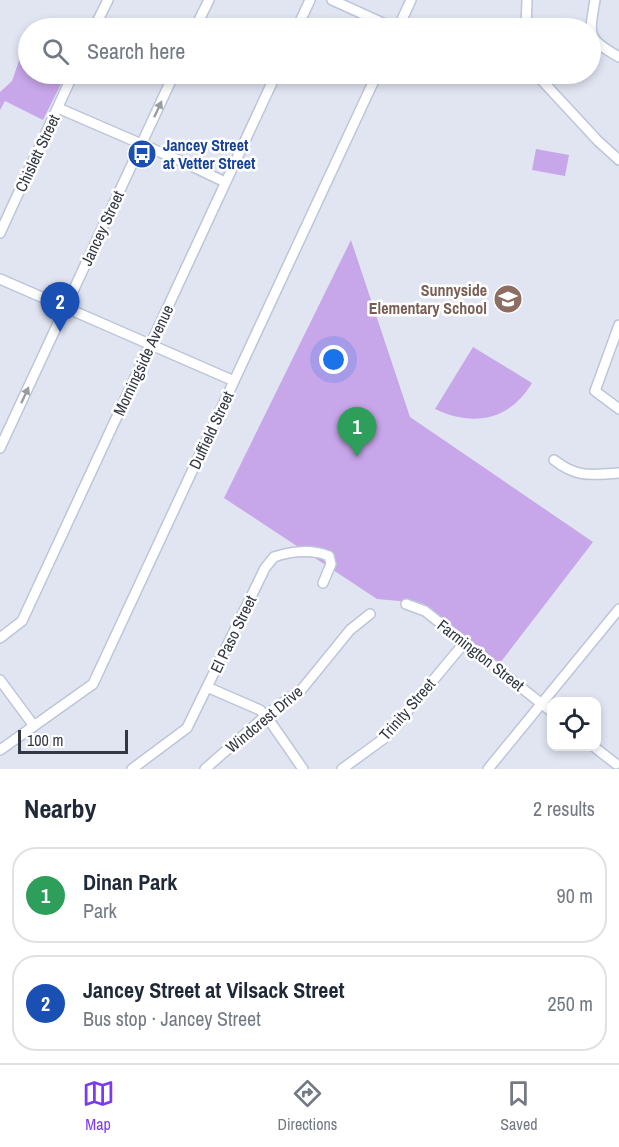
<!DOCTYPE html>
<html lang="en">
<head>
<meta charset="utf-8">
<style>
  body { margin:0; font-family:"Archivo Narrow",sans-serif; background:#f6f6f7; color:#1f2937 }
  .controls { position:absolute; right:18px; bottom:18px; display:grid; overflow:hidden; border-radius:12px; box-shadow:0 3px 9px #0003 }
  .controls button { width:54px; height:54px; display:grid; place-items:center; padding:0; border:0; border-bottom:2px solid #e0e1e3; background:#fff; color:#1f2937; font:30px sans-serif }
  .scale { position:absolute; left:18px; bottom:15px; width:110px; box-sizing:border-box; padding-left:6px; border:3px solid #323843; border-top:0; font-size:16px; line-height:21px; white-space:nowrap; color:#323843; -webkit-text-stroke:4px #fff; paint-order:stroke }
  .you { position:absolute; left:334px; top:360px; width:21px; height:21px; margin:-15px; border:4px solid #fff; border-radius:50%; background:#1a73e8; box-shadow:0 0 0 9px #1a73e833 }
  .badge { display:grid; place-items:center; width:39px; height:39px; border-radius:50%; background:#7c3aed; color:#fff; font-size:20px; font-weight:700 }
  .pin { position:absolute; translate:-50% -50px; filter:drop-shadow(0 2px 3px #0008) }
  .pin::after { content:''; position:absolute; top:32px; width:21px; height:18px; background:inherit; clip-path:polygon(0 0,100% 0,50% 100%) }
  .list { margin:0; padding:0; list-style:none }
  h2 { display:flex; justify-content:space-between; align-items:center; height:78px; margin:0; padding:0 24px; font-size:26px }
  h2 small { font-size:20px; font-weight:400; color:#747a83 }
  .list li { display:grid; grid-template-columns:39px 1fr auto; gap:18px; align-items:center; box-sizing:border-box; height:96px; margin:0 12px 12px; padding:0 12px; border:2px solid #e0e1e3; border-radius:24px }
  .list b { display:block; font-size:22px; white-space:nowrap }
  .list p { margin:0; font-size:20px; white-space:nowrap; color:#747a83 }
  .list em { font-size:20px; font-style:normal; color:#747a83 }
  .icon { flex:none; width:33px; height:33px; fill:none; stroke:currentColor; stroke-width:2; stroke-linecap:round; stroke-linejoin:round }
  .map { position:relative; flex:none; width:619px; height:769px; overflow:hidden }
  .search { position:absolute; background:#fff; box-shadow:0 3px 9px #0003; left:18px; right:18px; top:18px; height:66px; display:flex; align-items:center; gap:15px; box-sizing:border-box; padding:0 21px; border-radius:33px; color:#747a83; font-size:22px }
  .sheet { height:294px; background:#fff }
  nav { display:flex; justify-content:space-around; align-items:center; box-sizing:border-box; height:84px; border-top:2px solid #e0e1e3; background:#fff; font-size:16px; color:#747a83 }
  nav a { display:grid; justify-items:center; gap:3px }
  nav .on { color:#7c3aed }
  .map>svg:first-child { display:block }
  .green { fill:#c8a6ea }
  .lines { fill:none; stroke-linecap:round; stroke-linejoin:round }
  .minor-casing { stroke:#bdc5d9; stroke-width:12 }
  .minor { stroke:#fff; stroke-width:9 }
  .oneway { fill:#989ca1 }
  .labels { text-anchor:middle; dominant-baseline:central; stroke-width:5; stroke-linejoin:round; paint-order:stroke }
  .transit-label { font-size:16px; font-weight:bold; fill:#164399; stroke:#fff; text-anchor:start }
  .street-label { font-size:16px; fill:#323843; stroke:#fff }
  .education-label { font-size:16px; font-weight:bold; fill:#785e54; stroke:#fff; text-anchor:end }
</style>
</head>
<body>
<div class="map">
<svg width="619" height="769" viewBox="0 0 619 769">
  <rect width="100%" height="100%" fill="#e1e5f2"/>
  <g class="green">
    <path d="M20 58 28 61V74H66L43 120 5 101 0 110V92L12 81Z"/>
    <path d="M536 149 569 155 565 176 532 170Z"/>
    <path d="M351 240 410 417 593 542 500 663 422 603 377 599 224 498Z"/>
    <path d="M473 347 532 383C509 421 473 427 435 409Z"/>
  </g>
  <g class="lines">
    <g class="minor-casing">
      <g id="minor">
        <path d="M332 0 394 28"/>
        <path d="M595 0C589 36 586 38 619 57"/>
        <path d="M94 28 108 0"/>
        <path d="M195 28 209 0"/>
        <path d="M297 28 310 0"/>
        <path d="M398 28 411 0"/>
        <path d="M526 28 527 0"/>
        <path d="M536 74 598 141 619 160"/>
        <path d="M58 108 183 162 225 182"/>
        <path d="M0 233 73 74"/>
        <path d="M0 279 234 381"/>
        <path d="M619 325 595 391 619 409"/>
        <path d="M0 448 174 74"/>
        <path d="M554 460C577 478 591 475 619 473"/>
        <path d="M406 604 425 611 552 712"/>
        <path d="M0 638 22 621 276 74"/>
        <path d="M0 680 34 726"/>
        <path d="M207 687 260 710 269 720 303 769"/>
        <path d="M593 746 616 764"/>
        <path d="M0 750 93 684 377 74"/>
        <path d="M132 769 187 728 265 568 274 557C291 551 312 549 329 556L331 564 323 583"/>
        <path d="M205 769 270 712 302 689 350 630 370 614"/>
        <path d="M342 769 386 737 465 642"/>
        <path d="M488 769 619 609"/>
      </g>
    </g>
    <use href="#minor" class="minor"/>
  </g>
  <defs><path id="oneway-solid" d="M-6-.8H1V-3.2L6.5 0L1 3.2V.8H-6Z" transform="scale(1.5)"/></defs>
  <g class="oneway">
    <use href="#oneway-solid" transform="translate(158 109) rotate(-65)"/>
    <use href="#oneway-solid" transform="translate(25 395) rotate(-65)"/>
  </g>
  <defs>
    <g id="bus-disc" transform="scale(1.5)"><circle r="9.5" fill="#1a4fb4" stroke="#fff"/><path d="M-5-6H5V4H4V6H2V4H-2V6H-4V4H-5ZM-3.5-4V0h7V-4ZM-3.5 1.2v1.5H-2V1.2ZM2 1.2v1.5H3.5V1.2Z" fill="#fff"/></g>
    <g id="school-disc" transform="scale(1.5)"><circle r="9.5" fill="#8d6e63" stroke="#fff"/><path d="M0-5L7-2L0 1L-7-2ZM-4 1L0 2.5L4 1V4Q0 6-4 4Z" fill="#fff"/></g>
  </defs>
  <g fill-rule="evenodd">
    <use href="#bus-disc" x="142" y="154"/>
    <use href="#school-disc" x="508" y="299"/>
  </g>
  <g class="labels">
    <g class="transit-label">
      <text x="163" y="145">Jancey Street<tspan x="163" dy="18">at Vetter Street</tspan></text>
    </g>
    <g class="street-label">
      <text transform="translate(37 153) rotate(-65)">Chislett Street</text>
      <text transform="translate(102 228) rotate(-65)">Jancey Street</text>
      <text transform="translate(143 360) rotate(-65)">Morningside Avenue</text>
      <text transform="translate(211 430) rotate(-65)">Duffield Street</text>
      <text transform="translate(233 634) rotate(-64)">El Paso Street</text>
      <text transform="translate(481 655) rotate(38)">Farmington Street</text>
      <text transform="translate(407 709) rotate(-49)">Trinity Street</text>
      <text transform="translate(264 719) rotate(-40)">Windcrest Drive</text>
    </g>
    <g class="education-label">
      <text x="487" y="290">Sunnyside<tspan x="487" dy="18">Elementary School</tspan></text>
    </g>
  </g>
</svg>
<div class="controls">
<button><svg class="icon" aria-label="locate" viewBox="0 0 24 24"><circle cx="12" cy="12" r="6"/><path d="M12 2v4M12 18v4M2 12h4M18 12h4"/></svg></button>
</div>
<div class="scale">100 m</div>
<div class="you"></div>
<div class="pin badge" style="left:357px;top:457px;background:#2e9e5b">1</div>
<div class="pin badge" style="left:60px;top:332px;background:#1a4fb4">2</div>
<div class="search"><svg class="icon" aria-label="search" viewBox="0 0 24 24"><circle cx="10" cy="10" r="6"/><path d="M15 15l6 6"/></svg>Search here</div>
</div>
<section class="sheet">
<h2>Nearby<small>2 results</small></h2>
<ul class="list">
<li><span class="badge" style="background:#2e9e5b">1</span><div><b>Dinan Park</b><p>Park</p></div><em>90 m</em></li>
<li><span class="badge" style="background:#1a4fb4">2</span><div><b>Jancey Street at Vilsack Street</b><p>Bus stop · Jancey Street</p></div><em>250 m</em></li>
</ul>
</section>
<nav>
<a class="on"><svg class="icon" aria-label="map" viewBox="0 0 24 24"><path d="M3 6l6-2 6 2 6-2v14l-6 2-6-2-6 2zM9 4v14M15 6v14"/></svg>Map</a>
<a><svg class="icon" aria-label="directions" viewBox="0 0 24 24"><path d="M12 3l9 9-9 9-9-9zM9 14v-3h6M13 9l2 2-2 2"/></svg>Directions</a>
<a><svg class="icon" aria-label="saved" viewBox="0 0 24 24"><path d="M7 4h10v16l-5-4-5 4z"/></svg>Saved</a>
</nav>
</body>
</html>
